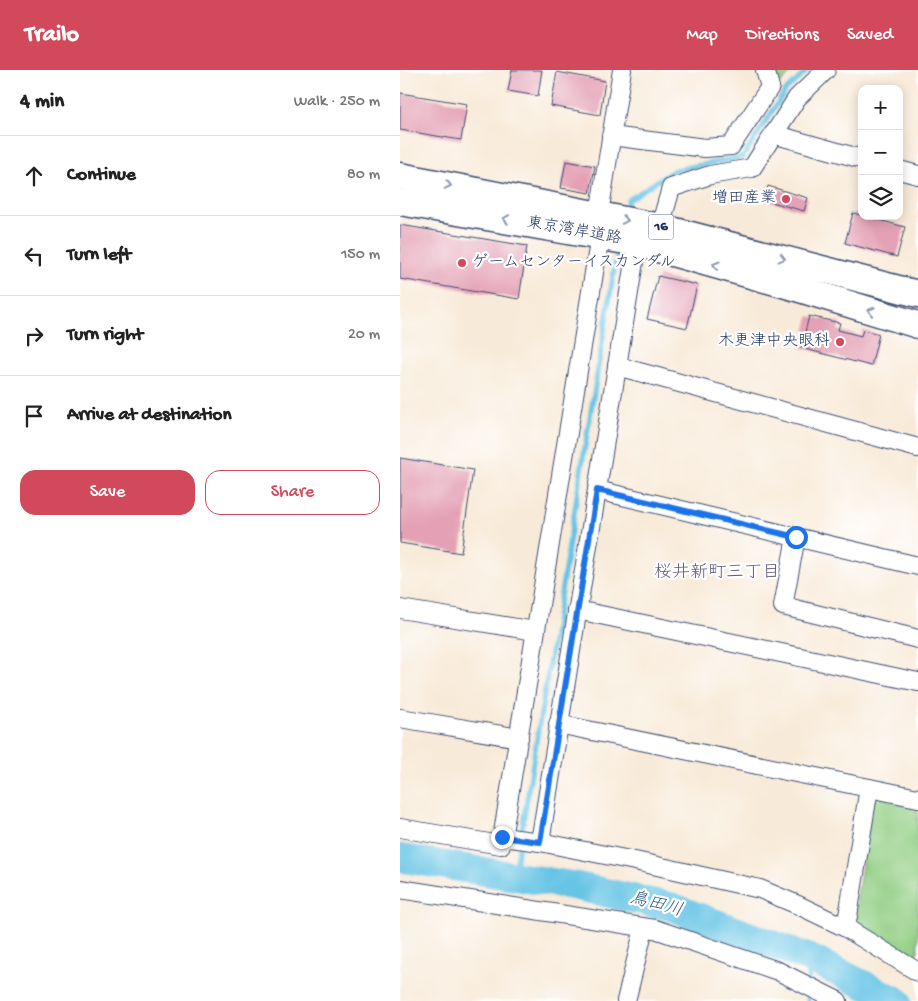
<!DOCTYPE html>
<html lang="en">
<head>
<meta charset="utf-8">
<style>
  body { margin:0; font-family:"Gochi Hand","Klee One",sans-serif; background:#f2f2f2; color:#222 }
  .controls { position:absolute; right:15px; top:15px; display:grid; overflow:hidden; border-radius:10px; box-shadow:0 2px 12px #0003 }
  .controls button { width:45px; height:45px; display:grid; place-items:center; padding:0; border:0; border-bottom:1px solid #e0e0e0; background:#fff; color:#222; font:25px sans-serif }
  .stop { position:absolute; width:15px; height:15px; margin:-11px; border:4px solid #1a73e8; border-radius:50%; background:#fff }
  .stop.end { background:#1a73e8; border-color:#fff; box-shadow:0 1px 5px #0008 }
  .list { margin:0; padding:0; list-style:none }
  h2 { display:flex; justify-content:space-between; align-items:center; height:65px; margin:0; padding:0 20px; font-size:21px }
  h2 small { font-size:16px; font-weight:400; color:#767676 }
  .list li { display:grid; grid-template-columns:32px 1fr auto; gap:15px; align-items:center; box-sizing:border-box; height:80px; padding:0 20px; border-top:1px solid #e0e0e0 }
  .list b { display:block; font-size:19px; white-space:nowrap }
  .list em { font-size:16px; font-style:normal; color:#767676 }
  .actions { display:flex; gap:10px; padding:15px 20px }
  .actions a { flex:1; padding:11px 0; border:1px solid #d1495b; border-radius:15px; text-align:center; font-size:18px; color:#d1495b }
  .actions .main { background:#d1495b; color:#fff }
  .icon { flex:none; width:28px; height:28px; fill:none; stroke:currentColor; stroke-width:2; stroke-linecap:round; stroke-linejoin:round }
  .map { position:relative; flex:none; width:518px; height:931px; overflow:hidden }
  header { display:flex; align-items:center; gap:30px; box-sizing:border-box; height:70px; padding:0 25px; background:#d1495b; color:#fff }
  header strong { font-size:24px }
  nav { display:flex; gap:28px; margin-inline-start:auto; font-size:18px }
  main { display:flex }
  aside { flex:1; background:#fff }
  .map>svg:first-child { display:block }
  .green { fill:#91cd82; stroke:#567e70 }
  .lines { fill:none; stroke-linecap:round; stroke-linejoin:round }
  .stream { stroke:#66c4e5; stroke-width:5 }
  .river { stroke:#66c4e5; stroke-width:29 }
  .building { fill:#e4a1b6 }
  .minor-casing { stroke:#3c4b70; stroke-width:20 }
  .highway-casing { stroke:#3c4b70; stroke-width:29 }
  .minor { stroke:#fff; stroke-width:18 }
  .highway { stroke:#fff; stroke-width:26 }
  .oneway { stroke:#8d97ae }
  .route { stroke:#1a73e8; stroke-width:6 }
  .poi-dot { fill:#d1495b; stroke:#fff; stroke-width:2 }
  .labels { text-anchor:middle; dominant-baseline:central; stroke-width:4.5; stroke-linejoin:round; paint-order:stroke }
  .shield { fill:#fff; stroke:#5f6d8e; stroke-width:1 }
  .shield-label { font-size:15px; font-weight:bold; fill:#1b2f5e }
  .poi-label { font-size:16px; fill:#1b2f5e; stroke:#fff; text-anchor:end }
  .street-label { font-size:16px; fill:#1b2f5e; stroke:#fff }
  .neighbourhood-label { font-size:18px; fill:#61577d; stroke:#fff }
  .water-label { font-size:18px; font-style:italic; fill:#325c86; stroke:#fff }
</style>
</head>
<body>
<header>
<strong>Trailo</strong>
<nav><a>Map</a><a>Directions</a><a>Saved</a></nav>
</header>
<main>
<aside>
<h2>4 min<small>Walk · 250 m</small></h2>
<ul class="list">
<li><svg class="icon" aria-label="ahead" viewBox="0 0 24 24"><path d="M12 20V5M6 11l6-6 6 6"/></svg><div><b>Continue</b></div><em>80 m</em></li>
<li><svg class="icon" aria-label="left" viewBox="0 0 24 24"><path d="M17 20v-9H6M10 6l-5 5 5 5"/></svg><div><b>Turn left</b></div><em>150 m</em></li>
<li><svg class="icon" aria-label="right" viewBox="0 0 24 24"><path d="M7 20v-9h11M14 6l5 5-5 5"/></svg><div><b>Turn right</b></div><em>20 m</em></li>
<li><svg class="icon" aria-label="arrive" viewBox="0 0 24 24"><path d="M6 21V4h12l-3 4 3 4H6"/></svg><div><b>Arrive at destination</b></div></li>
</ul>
<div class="actions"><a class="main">Save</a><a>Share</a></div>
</aside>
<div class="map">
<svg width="518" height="931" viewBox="0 0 518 931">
  <rect width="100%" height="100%" fill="#fff"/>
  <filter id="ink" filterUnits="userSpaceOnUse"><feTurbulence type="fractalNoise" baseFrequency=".02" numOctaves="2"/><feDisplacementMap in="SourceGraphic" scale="10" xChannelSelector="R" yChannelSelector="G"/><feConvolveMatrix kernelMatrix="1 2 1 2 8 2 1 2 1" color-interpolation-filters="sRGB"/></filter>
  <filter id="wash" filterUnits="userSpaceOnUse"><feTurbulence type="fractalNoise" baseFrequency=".0096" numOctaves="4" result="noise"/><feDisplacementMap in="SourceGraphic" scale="20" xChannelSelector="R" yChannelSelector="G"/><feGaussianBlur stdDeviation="1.12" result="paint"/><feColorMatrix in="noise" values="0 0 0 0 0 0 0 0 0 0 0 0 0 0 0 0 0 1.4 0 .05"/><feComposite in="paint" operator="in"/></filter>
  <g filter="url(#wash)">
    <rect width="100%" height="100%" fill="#f8ead8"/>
    <g class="green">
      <path d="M374 0H394L380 14Z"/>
      <path d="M477 726 518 732V882L514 886 457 855 454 848 472 730Z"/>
    </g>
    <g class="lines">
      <g class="stream">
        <path d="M225 142 228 130 274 100 343 87 386 20 408 0"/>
        <path d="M114 807 218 177"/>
        <path d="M408 931 409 888"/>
      </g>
      <path class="river" d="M0 788 175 816 272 837 409 888 497 931"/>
    </g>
    <g id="blocks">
      <g class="building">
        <path d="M112 0H142L138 26 108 21Z"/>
        <path d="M157 2 205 11 200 45 151 36Z"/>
        <path d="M0 23 67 34 61 70 0 60Z"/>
        <path d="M166 91 195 96 190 123 161 118Z"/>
        <path d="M368 116 408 128 404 141 364 130Z"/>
        <path d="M453 143 505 157 497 187 445 173Z"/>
        <path d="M0 155 127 176 119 229 0 209Z"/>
        <path d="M258 206 297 215 287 258 247 249Z"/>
        <path d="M409 246 440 253 438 260 461 266 463 260 479 264 471 296 401 278Z"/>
        <path d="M0 388 73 400 61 483 0 473Z"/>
      </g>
    </g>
  </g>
  <g filter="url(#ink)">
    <use href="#blocks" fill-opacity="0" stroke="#3c4b70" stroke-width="1"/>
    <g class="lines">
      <g class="minor-casing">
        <g id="minor">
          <path d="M373 64 462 89"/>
          <path d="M211 66 305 78 331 76 370 17 365 0"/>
          <path d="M499 100 518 105"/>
          <path d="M199 144 222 0"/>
          <path d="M260 157 271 118 310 105 352 98 397 28 426 0"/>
          <path d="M237 173 140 772 235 791 360 819 398 835 446 858 518 902"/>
          <path d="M217 296 518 378"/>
          <path d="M197 420 518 496"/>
          <path d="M396 467 383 536 518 569"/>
          <path d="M0 539 135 561"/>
          <path d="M177 540 518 612"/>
          <path d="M0 648 119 668"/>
          <path d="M158 654 518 728"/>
          <path d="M0 758 101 775 200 166"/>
          <path d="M102 767 140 772"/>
          <path d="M0 819 255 859 378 901 438 931"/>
          <path d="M446 858 469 718"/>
          <path d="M226 931 244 858"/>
        </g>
      </g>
      <g class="highway-casing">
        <g id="highway">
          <path d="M0 106 260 157 518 224"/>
          <path d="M0 132 237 173 390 216 518 255"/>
        </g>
      </g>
      <use href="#minor" class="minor"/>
      <use href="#highway" class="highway"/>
    </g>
    <defs><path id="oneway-chevron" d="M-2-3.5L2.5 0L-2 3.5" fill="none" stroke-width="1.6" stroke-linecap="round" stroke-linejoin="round" transform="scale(1.25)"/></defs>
    <g class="oneway">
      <use href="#oneway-chevron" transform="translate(48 115) rotate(11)"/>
      <use href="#oneway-chevron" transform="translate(106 149) rotate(-171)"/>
      <use href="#oneway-chevron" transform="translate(225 150) rotate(11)"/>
      <use href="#oneway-chevron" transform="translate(382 188) rotate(15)"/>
      <use href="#oneway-chevron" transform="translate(316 195) rotate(-164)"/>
      <use href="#oneway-chevron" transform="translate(471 241) rotate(-163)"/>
    </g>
  </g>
  <g class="lines" filter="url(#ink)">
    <path class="route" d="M102 767 140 772 197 420 396 467"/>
  </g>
  <g class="poi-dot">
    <circle cx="386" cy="129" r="5"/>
    <circle cx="62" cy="193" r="5"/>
    <circle cx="440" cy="272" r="5"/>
  </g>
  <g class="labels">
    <rect class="shield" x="248.5" y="144.5" width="25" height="25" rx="4"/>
    <g class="shield-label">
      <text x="261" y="157">16</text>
    </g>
    <g class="poi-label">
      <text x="376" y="129">増田産業</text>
      <text x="72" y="193" text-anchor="start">ゲームセンターイスカンダル</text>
      <text x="430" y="272">木更津中央眼科</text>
    </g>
    <g class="street-label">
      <text transform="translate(174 162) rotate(10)">東京湾岸道路</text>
    </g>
    <g class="neighbourhood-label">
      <text x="317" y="503">桜井新町三丁目</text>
    </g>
    <g class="water-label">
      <text transform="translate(256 835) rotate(15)">鳥田川</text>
    </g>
  </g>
</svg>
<div class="controls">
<button>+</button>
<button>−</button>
<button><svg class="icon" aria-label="layers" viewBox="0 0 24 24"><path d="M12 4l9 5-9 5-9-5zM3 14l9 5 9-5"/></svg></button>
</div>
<div class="stop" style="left:396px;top:467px"></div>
<div class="stop end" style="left:102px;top:767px"></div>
</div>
</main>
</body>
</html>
